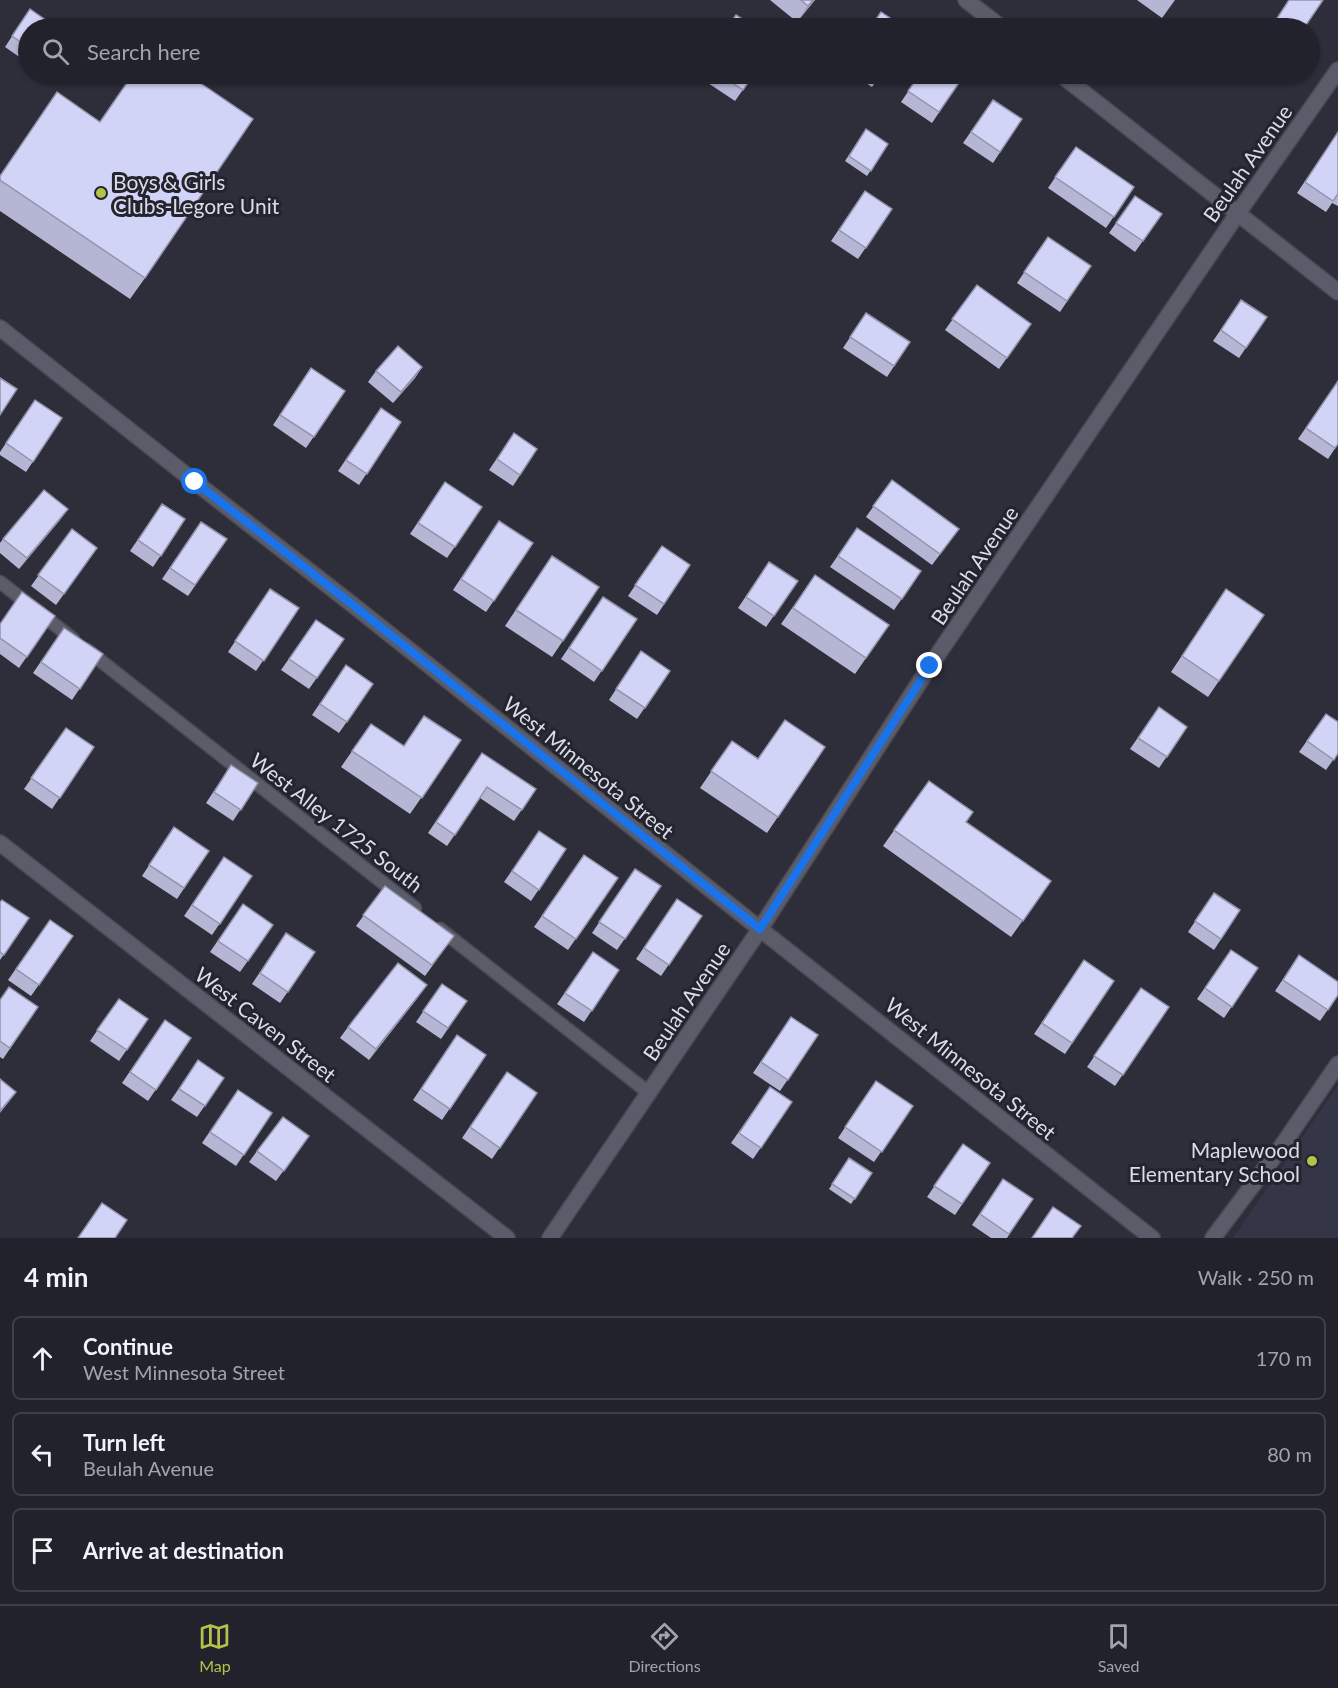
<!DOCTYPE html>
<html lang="en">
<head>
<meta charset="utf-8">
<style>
  body { margin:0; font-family:Lato,sans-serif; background:#2e2f38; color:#f1f3f6 }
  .stop { position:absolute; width:18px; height:18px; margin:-14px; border:4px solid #1a73e8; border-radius:50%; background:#fff }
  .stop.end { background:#1a73e8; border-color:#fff; box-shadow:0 2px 6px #0008 }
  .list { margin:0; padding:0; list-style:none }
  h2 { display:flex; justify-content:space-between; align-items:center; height:78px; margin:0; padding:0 24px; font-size:26px }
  h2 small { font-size:20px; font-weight:400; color:#a2a4a9 }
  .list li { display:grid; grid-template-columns:39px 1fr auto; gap:18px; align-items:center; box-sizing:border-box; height:84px; margin:0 12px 12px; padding:0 12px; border:2px solid #3f3f48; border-radius:9px }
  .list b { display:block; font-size:22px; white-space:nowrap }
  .list p { margin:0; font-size:20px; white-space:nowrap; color:#a2a4a9 }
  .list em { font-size:20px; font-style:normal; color:#a2a4a9 }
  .icon { flex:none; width:33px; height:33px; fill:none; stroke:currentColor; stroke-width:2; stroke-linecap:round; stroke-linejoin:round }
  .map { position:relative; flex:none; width:1338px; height:1238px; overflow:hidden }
  .search { position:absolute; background:#22222c; box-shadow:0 2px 4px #0004; left:18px; right:18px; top:18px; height:66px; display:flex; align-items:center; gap:15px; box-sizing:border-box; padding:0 21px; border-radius:33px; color:#a2a4a9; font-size:22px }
  .sheet { height:366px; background:#22222c }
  nav { display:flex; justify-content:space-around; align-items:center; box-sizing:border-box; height:84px; border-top:2px solid #3f3f48; background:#22222c; font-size:16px; color:#a2a4a9 }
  nav a { display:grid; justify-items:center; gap:3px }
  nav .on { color:#b4c24a }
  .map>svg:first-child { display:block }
  .built { fill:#343547 }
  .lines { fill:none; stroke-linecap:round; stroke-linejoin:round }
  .service-casing { stroke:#494954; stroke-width:15 }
  .minor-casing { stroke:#494954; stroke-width:18 }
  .tertiary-casing { stroke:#494954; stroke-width:18 }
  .service { stroke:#5b5c69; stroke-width:12 }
  .minor { stroke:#5b5c69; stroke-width:15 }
  .tertiary { stroke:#5b5c69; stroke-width:15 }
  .wall { fill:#b4b6d4 }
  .shaded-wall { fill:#9294ac }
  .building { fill:#d1d4f6; stroke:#9294ac; stroke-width:1.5 }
  .route { stroke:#1a73e8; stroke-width:8 }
  .poi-dot { fill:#b4c24a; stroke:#232430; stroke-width:2 }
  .labels { text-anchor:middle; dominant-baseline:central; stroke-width:6; stroke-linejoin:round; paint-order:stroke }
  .street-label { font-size:21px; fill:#dbdce4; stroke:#232430 }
  .poi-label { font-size:21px; fill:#dbdce4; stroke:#232430; text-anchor:start }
</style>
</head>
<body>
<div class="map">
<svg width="1338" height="1238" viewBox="0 0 1338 1238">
  <rect width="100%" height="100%" fill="#2d2e3a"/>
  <path class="built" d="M1338 1085V1238H1233Z"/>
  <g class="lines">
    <g class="service-casing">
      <g id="service">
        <path d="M0 582 73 639"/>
        <path d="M87 650 415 908"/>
        <path d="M440 929 649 1093"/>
      </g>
    </g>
    <g class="minor-casing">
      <g id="minor">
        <path d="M966 0 1002 28"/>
        <path d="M1060 74 1338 292"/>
        <path d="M0 843 507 1238"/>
        <path d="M550 1238 760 929 930 666 1238 213 1338 70"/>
        <path d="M1213 1238 1279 1150 1338 1064"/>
      </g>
    </g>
    <g class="tertiary-casing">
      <path id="tertiary" d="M0 328 195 482 353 605 760 929 1152 1238"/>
    </g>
    <use href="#service" class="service"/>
    <use href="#minor" class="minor"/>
    <use href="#tertiary" class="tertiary"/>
  </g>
  <g class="wall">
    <path d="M770 0H815L797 22Z"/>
    <path d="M1137 0H1175L1162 18Z"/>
    <path d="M1289 0 1304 28H1270Z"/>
    <path d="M30 9 28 28V63L5 47Z"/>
    <path d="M852 74H881L872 87Z"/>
    <path d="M920 74H965L932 123 901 102Z"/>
    <path d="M696 75V74H754L735 101Z"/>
    <path d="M993 100 1022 119 993 163 963 143Z"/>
    <path d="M100 121 145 278 130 299 0 211V175Z"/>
    <path d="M866 129 888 144 867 176 845 161Z"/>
    <path d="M1338 132V206L1332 203 1326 212 1297 193Z"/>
    <path d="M1076 147 1134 187 1106 228 1048 188Z"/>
    <path d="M865 191 892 209 858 259 831 241Z"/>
    <path d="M1135 196 1162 214 1135 252 1109 233Z"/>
    <path d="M1048 237 1091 266 1060 312 1017 283Z"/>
    <path d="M977 285 1031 324 999 369 945 330Z"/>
    <path d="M1241 300 1267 317 1239 358 1213 341Z"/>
    <path d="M866 313 910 342 887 377 843 348Z"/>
    <path d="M422 367 415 378 393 403 368 382 376 371Z"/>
    <path d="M311 368 345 391 306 448 273 425Z"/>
    <path d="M1338 381V444L1328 459 1298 439Z"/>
    <path d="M35 400 62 418 26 472 0 455V452Z"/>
    <path d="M381 408 401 422 359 485 338 471Z"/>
    <path d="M514 433 537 449 513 486 489 470Z"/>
    <path d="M892 480 959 529 932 565 866 517Z"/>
    <path d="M445 482 482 507 447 558 410 534Z"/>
    <path d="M162 504 185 519 153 567 130 551Z"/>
    <path d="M60 520 19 569 0 553V543L3 539Z"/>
    <path d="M499 521 533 543 486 612 453 590Z"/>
    <path d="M201 522 227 539 188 596 162 579Z"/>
    <path d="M857 528 921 571 894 610 830 567Z"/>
    <path d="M72 529 97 548 56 605 31 586Z"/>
    <path d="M662 546 690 565 657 615 628 596Z"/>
    <path d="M552 556 599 587 552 657 505 626Z"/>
    <path d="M769 562 798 581 766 627 738 608Z"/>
    <path d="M815 575 889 625 855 674 781 624Z"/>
    <path d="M270 589 299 608 256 671 228 652Z"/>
    <path d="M1226 589 1264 615 1208 697 1171 672Z"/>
    <path d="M603 597 637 619 594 682 561 659Z"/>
    <path d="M55 616 19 668 0 654V624Z"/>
    <path d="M316 620 344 639 309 689 281 670Z"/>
    <path d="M64 628 103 654 72 700 33 673Z"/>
    <path d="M641 651 670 671 637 719 609 700Z"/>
    <path d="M346 665 373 684 339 733 312 715Z"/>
    <path d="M1159 707 1187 727 1159 768 1130 749Z"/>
    <path d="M1326 714 1338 753 1326 770 1299 752Z"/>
    <path d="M371 724 404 746 461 740 410 814 341 767Z"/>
    <path d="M66 728 94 747 52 809 24 789Z"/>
    <path d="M732 741 758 758 825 747 767 833 700 788Z"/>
    <path d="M482 753 536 789 514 821 480 798 447 846 428 833Z"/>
    <path d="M231 765 258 783 233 821 206 803Z"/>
    <path d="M929 781 966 822 1051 881 1011 937 883 846Z"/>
    <path d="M174 827 209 851 177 899 142 876Z"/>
    <path d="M539 831 566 849 531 901 504 882Z"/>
    <path d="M584 855 618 878 568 950 534 927Z"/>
    <path d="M224 857 252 876 212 935 184 916Z"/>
    <path d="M635 869 661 886 617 950 592 933Z"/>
    <path d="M385 886 454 936 425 976 356 926Z"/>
    <path d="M1214 893 1240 910 1214 950 1188 932Z"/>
    <path d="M677 899 702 916 661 976 636 959Z"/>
    <path d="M0 902 29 918 0 960Z"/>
    <path d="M243 904 273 925 240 972 210 952Z"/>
    <path d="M50 920 73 936 31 996 8 980Z"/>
    <path d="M286 933 315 952 280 1003 252 984Z"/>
    <path d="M1231 950 1258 968 1224 1018 1197 999Z"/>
    <path d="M593 952 619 970 584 1022 557 1004Z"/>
    <path d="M1299 955 1338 995 1320 1021 1275 991Z"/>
    <path d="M1084 960 1114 981 1065 1054 1034 1034Z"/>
    <path d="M442 984 467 1001 441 1039 416 1022Z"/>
    <path d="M1141 988 1169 1007 1115 1086 1087 1067Z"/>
    <path d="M419 996 369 1060 340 1038 348 1027Z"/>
    <path d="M119 999 148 1019 119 1061 90 1041Z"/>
    <path d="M0 1000 38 1007 3 1059 0 1057Z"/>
    <path d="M791 1017 818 1035 780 1091 753 1073Z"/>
    <path d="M165 1020 191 1038 148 1101 122 1083Z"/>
    <path d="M457 1035 486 1055 442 1120 413 1100Z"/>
    <path d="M198 1060 224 1078 197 1117 171 1100Z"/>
    <path d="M507 1072 537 1093 492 1159 462 1138Z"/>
    <path d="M876 1081 913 1106 874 1162 838 1138Z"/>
    <path d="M770 1087 792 1102 753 1159 731 1143Z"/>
    <path d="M238 1090 272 1113 236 1166 202 1143Z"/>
    <path d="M309 1136 276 1181 249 1162 257 1151Z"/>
    <path d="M963 1144 990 1163 955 1215 927 1197Z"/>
    <path d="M849 1158 872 1173 851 1204 829 1189Z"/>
    <path d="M1003 1179 1033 1199 1007 1238H991L972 1225Z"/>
  </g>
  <g class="shaded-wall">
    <path d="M813 0H815L797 22 808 6Z"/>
    <path d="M422 367 415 378 393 403 401 392Z"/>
    <path d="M68 509 60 520 19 569 27 558Z"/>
    <path d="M427 985 419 996 369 1060 376 1049Z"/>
    <path d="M16 1092 8 1103 0 1113V1111Z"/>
  </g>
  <g class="building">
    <path d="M801 0H813L808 6Z"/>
    <path d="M1289 0H1323L1304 28H1288L1276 20Z"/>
    <path d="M30 9 57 28H28V47L12 36Z"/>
    <path d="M881 12 905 28H870Z"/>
    <path d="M736 15 756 28H727Z"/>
    <path d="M133 74H187L253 119 145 278 0 180V176L57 92 100 122Z"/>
    <path d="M718 74H754L743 90Z"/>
    <path d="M920 74H965L939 112 908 91Z"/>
    <path d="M993 100 1022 119 1000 152 971 132Z"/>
    <path d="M866 129 888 144 871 171 849 156Z"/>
    <path d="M1338 132V194L1333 201 1305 182Z"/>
    <path d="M1076 147 1134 187 1114 217 1055 177Z"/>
    <path d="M865 191 892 209 866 248 839 230Z"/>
    <path d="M1135 196 1162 214 1143 241 1116 223Z"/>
    <path d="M1048 237 1091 266 1067 301 1024 272Z"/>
    <path d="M977 285 1031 324 1007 358 952 319Z"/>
    <path d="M1241 300 1267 317 1246 348 1221 330Z"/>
    <path d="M866 313 910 342 894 366 850 337Z"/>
    <path d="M398 346 422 367 401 392 376 371Z"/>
    <path d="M311 368 345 391 314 437 280 415Z"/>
    <path d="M0 378 17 389 0 415Z"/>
    <path d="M1338 381V444L1335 448 1306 428Z"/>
    <path d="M35 400 62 418 33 462 6 443Z"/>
    <path d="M381 408 401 422 367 474 346 460Z"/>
    <path d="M514 433 537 449 520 475 497 459Z"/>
    <path d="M892 480 959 529 940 554 873 506Z"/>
    <path d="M445 482 482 507 455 547 418 523Z"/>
    <path d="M44 490 68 509 27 558 3 539Z"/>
    <path d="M162 504 185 519 161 556 138 540Z"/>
    <path d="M499 521 533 543 494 601 461 579Z"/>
    <path d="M201 522 227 539 195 585 170 568Z"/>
    <path d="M857 528 921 571 902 599 838 556Z"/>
    <path d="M72 529 97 548 64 594 38 575Z"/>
    <path d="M662 546 690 565 664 604 635 585Z"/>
    <path d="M552 556 599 587 563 641 516 610Z"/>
    <path d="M769 562 798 581 774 616 746 597Z"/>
    <path d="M815 575 889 625 866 658 793 608Z"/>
    <path d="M270 589 299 608 264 661 235 641Z"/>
    <path d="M1226 589 1264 615 1219 681 1182 656Z"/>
    <path d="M22 592 55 616 27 657 0 638V624Z"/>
    <path d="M603 597 637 619 602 671 569 648Z"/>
    <path d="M316 620 344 639 317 678 289 659Z"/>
    <path d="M64 628 103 654 80 689 41 662Z"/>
    <path d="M641 651 670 671 645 708 616 689Z"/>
    <path d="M346 665 373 684 347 722 320 704Z"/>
    <path d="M1159 707 1187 727 1167 757 1138 738Z"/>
    <path d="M1326 714 1338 722V753L1334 760 1307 741Z"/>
    <path d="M424 716 461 740 422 798 352 751 371 724 404 746Z"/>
    <path d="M785 720 825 747 778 817 711 771 732 741 758 759Z"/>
    <path d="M66 728 94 747 60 798 31 778Z"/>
    <path d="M482 753 536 789 522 810 487 787 455 835 436 822Z"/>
    <path d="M231 765 258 783 241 810 214 792Z"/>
    <path d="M929 781 973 812 966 822 1051 881 1023 921 894 830Z"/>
    <path d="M174 827 209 851 184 888 149 865Z"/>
    <path d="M539 831 566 849 539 890 512 871Z"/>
    <path d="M584 855 618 878 576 939 542 916Z"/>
    <path d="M224 857 252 876 220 924 192 905Z"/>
    <path d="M635 869 661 886 625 939 599 922Z"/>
    <path d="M385 886 454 936 432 965 363 915Z"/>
    <path d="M1214 893 1240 910 1221 939 1195 921Z"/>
    <path d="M677 899 702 916 669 965 644 948Z"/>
    <path d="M2 900 29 918 4 955 0 952V902Z"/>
    <path d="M243 904 273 925 248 961 218 941Z"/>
    <path d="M50 920 73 936 39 985 16 969Z"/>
    <path d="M286 933 315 952 288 992 260 973Z"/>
    <path d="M1231 950 1258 968 1232 1007 1205 988Z"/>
    <path d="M593 952 619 970 592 1011 565 993Z"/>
    <path d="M1299 955 1338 982V995L1328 1010 1283 980Z"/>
    <path d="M1084 960 1114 981 1072 1043 1042 1023Z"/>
    <path d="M398 963 427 985 376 1049 348 1027Z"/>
    <path d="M442 984 467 1001 448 1028 423 1011Z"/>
    <path d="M9 987 38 1007 10 1048 0 1041V1000Z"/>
    <path d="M1141 988 1169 1007 1123 1075 1094 1056Z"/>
    <path d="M119 999 148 1019 127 1050 97 1030Z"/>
    <path d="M791 1017 818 1035 788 1080 761 1062Z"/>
    <path d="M165 1020 191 1038 156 1090 130 1072Z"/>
    <path d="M457 1035 486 1055 450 1109 421 1089Z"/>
    <path d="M198 1060 224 1078 205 1106 179 1089Z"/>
    <path d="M507 1072 537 1093 500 1148 470 1127Z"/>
    <path d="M0 1079 16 1092 0 1111Z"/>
    <path d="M876 1081 913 1106 882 1152 845 1127Z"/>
    <path d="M770 1087 792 1102 761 1148 739 1133Z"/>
    <path d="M238 1090 272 1113 244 1155 210 1132Z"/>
    <path d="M283 1117 309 1136 284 1171 257 1151Z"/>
    <path d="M963 1144 990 1163 962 1204 934 1186Z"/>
    <path d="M849 1158 872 1173 855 1199 832 1184Z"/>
    <path d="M1003 1179 1033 1199 1009 1234 980 1214Z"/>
    <path d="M102 1203 127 1220 115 1238H78Z"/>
    <path d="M1053 1207 1081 1226 1072 1238H1032Z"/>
  </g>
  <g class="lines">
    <path class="route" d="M195 482 353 605 760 929 930 666"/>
  </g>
  <g class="poi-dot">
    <circle cx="101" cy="193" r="6"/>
    <circle cx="1312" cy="1161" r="6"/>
  </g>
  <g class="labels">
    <g class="street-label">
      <text transform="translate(1247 163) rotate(-55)">Beulah Avenue</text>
      <text transform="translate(974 565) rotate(-56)">Beulah Avenue</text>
      <text transform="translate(589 767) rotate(39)">West Minnesota Street</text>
      <text transform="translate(337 822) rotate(38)">West Alley 1725 South</text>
      <text transform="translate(686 1001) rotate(-56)">Beulah Avenue</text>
      <text transform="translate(266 1024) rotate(38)">West Caven Street</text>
      <text transform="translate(971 1068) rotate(39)">West Minnesota Street</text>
    </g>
    <g class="poi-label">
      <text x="113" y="181">Boys &amp; Girls<tspan x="113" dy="24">Clubs-Legore Unit</tspan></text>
      <text x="1300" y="1149" text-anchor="end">Maplewood<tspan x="1300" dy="24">Elementary School</tspan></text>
    </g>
  </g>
</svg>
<div class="stop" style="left:195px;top:482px"></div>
<div class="stop end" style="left:930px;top:666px"></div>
<div class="search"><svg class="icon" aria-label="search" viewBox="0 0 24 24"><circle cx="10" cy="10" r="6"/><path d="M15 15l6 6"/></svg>Search here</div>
</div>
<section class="sheet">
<h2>4 min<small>Walk · 250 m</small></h2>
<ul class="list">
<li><svg class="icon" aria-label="ahead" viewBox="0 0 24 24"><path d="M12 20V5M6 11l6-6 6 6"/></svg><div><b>Continue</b><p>West Minnesota Street</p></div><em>170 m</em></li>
<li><svg class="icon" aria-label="left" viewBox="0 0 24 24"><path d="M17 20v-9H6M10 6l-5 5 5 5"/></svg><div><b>Turn left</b><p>Beulah Avenue</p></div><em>80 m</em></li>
<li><svg class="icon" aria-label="arrive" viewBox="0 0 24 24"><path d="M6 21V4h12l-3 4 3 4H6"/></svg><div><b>Arrive at destination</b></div></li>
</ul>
</section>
<nav>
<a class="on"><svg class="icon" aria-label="map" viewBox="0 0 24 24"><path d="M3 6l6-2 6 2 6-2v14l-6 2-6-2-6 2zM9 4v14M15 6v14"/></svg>Map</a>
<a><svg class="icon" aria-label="directions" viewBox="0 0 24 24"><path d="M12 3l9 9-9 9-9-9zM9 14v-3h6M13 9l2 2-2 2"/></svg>Directions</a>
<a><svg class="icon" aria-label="saved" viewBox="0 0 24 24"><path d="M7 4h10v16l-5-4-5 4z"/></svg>Saved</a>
</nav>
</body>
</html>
